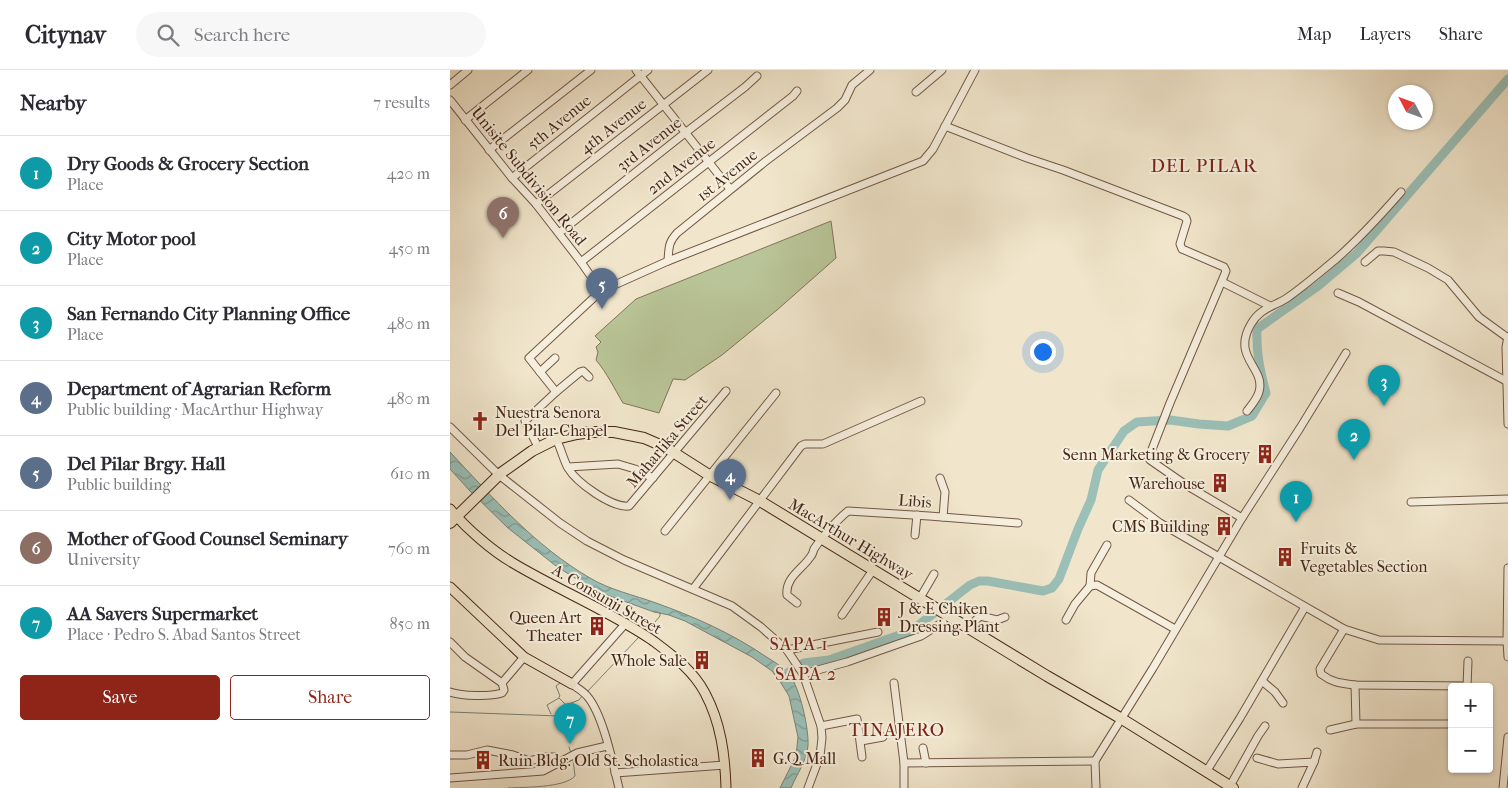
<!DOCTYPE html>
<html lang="en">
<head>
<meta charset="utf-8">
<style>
  body { margin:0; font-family:"IM FELL French Canon",serif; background:#f7f7f7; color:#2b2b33 }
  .controls { position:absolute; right:15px; bottom:15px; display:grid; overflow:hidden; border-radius:5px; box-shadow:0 1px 4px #0004 }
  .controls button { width:45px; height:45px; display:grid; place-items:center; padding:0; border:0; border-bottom:1px solid #e1e1e2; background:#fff; color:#2b2b33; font:25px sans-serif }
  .compass { position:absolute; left:938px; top:15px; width:45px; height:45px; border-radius:50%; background:#fff; box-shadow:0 1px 4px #0004; rotate:311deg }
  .you { position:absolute; left:592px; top:281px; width:18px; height:18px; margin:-12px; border:4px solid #fff; border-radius:50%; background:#1a73e8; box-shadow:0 0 0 8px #1a73e833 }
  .badge { display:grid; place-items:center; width:32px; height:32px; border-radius:50%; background:#8f2418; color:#fff; font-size:16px; font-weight:700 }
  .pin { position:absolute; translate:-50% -41px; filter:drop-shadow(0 1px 2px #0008) }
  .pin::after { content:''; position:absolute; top:26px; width:18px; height:15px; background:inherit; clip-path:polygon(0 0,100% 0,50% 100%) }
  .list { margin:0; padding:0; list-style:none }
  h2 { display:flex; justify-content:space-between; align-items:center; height:65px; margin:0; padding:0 20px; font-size:21px }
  h2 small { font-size:16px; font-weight:400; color:#7c7c81 }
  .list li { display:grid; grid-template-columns:32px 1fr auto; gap:15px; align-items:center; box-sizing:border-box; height:75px; padding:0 20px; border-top:1px solid #e1e1e2 }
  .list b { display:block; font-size:19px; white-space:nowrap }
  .list p { margin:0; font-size:16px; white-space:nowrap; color:#7c7c81 }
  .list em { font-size:16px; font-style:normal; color:#7c7c81 }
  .actions { display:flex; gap:10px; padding:15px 20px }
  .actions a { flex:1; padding:11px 0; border:1px solid #8f2418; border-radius:5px; text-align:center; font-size:18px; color:#8f2418 }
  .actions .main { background:#8f2418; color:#fff }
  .icon { flex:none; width:28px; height:28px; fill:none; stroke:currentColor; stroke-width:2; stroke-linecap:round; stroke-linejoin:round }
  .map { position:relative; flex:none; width:1058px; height:718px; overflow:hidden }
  header { display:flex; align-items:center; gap:30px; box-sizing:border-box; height:70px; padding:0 25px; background:#fff; border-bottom:1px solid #e1e1e2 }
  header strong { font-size:24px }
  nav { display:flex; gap:28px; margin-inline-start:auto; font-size:18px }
  .search { width:350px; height:45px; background:#f7f7f7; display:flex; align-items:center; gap:12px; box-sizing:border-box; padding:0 18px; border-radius:28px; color:#7c7c81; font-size:19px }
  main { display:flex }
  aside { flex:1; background:#fff }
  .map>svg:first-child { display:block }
  .grass { fill:#b9c598; stroke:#807657 }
  .water { fill:url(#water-waves); stroke:#798377 }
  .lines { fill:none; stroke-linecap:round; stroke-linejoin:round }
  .stream { stroke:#798377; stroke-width:1 }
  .river { stroke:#9bc0b8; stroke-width:9 }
  .minor-casing { stroke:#725744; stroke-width:9 }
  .major-casing { stroke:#472716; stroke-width:11 }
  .highway-casing { stroke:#472716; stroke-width:12 }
  .minor { stroke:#f6efde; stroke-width:7 }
  .major { stroke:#f1e6cc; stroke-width:9 }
  .highway { stroke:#f1e6cc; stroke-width:10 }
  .labels { text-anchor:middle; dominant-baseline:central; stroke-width:4; stroke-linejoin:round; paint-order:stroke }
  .street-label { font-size:16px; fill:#472716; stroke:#f6efde }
  .poi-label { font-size:16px; fill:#472716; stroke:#f6efde; text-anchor:start }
  .neighbourhood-label { font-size:18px; letter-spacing:1px; fill:#7a1f14; stroke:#f6efde }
  .quarter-label { font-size:19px; letter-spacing:1px; fill:#7a1f14; stroke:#f6efde }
</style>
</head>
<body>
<header>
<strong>Citynav</strong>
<div class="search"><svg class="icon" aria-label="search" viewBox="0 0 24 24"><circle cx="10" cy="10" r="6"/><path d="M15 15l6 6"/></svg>Search here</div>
<nav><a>Map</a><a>Layers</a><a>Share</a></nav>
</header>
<main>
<aside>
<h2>Nearby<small>7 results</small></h2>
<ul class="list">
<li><span class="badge" style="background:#0f9aa8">1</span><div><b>Dry Goods &amp; Grocery Section</b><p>Place</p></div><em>420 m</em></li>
<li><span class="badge" style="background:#0f9aa8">2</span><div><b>City Motor pool</b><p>Place</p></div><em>450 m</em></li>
<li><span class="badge" style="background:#0f9aa8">3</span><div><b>San Fernando City Planning Office</b><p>Place</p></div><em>480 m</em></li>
<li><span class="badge" style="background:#5c6f8a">4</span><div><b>Department of Agrarian Reform</b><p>Public building · MacArthur Highway</p></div><em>480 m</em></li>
<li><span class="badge" style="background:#5c6f8a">5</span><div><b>Del Pilar Brgy. Hall</b><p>Public building</p></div><em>610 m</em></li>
<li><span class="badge" style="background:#8d6e63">6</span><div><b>Mother of Good Counsel Seminary</b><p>University</p></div><em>760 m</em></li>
<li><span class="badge" style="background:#0f9aa8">7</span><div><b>AA Savers Supermarket</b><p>Place · Pedro S. Abad Santos Street</p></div><em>850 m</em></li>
</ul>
<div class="actions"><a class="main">Save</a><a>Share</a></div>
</aside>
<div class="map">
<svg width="1058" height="718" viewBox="0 0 1058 718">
  <defs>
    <pattern id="water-waves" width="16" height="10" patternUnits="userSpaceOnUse" patternTransform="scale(1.25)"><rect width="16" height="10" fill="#9bc0b8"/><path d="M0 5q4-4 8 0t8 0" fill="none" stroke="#809c95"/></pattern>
  </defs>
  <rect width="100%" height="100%" fill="#f1e6cc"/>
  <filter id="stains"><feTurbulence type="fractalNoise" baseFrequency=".004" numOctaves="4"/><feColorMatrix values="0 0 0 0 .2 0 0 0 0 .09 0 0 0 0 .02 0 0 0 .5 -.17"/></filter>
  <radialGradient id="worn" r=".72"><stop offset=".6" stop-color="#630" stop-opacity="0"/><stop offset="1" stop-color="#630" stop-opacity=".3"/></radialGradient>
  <path class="grass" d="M381 151 386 188 327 240 272 285 235 310 223 309 209 343 173 333C164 318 157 303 146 290L148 282 146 277 151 272 145 266 186 229Z"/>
  <path class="water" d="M0 382C43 428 85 476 140 508 160 520 184 525 206 533 245 547 281 563 315 586 323 591 333 597 339 604 350 618 359 658 358 676 356 692 347 704 341 718H330L346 686 348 667 339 626 331 613 322 601 302 587 235 551 219 545 204 542 146 521 125 508 106 496 58 458 20 421 0 399Z"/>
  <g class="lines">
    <g class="stream">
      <path d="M196 561 200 558 210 546V543"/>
      <path d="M137 622 189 567"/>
      <path d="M109 627 110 626 106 616 110 613"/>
      <path d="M109 628 116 635 129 630 132 626"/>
      <path d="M0 642 109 646 116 666"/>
      <path d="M101 644 97 635 109 628"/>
      <path d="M119 677 121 683"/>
      <path d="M58 718C75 717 114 718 125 706L123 689"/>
    </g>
    <path class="river" d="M334 606 344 598 354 593 379 590 461 561 520 515 529 511H538L593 521 602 518 609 509 628 459 641 430 648 400 674 361 687 352 720 350 749 354 778 356 802 346 816 323C810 301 806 282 807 259L868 216 907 183 1058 9"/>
    <g class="minor-casing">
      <g id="minor">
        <path d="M186 0 280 119"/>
        <path d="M0 15 18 0"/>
        <path d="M466 22 492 0"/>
        <path d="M0 30 62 108 86 134 131 192 151 221"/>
        <path d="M15 50 78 0"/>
        <path d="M495 56 577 88 613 100 733 146 736 148 737 151 730 174 732 179 774 197 776 201 774 206 720 333 699 387 700 390 736 415 792 448"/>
        <path d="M39 80 141 0"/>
        <path d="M62 108 198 0"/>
        <path d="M86 134 258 0"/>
        <path d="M109 163 235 63 295 17 307 6"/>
        <path d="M218 191C219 178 218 173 227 163L316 91 387 38 395 30 402 15 420 0"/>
        <path d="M131 192 343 26 347 21"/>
        <path d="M915 192 928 181H934L944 182 978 198 998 210 1029 247 1058 268"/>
        <path d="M772 212 820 236"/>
        <path d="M888 223 909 232 1058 312"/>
        <path d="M1058 267 1056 277 1058 354"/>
        <path d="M90 302 105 288"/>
        <path d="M106 322 130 302 133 301 139 307"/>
        <path d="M797 341C801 336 807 329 809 322 816 297 781 288 801 254 810 238 823 237 837 228 853 217 869 203 885 190 909 169 930 146 951 122"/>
        <path d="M0 357 49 405 110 453 137 471 174 490 282 536 311 557 337 580 353 604 371 656 372 668 370 686 358 718"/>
        <path d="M106 369C111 378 113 389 118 398 127 413 162 438 179 436L276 321"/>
        <path d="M88 377 75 351 106 322 79 288 151 221 218 191 473 91 483 79 525 0"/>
        <path d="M118 397 168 394 185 399 203 408"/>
        <path d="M490 408 495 422 493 447"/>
        <path d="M679 430 710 453 894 559 929 570 1057 571"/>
        <path d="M961 432 1058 429"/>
        <path d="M215 461 326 323"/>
        <path d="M465 465 467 445"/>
        <path d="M1058 498 1057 571 1058 587"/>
        <path d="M640 516 647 515 725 559"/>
        <path d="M243 519 351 376 355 374H373L471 331"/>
        <path d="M470 528 484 504"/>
        <path d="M347 533 337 525C335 507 353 499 361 486 363 484 363 481 364 479 372 467 387 450 398 441L479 446 568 453"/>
        <path d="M392 545 423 500"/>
        <path d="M616 550 625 534 640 516 641 503 657 475"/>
        <path d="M519 557 530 546 547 550 555 547"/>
        <path d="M894 559 870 599 871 604C883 613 890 613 905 615L1017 616"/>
        <path d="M0 572 15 587 52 613 54 620 52 623C39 627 12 626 0 622"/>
        <path d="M337 580 428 562"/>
        <path d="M353 604 397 592 471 566 493 552"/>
        <path d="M812 611 825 622 833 633"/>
        <path d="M52 613 74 587"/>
        <path d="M444 613 454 693V718"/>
        <path d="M905 615 906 654H1002"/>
        <path d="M1017 617 1018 591"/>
        <path d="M371 656 407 649 412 687"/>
        <path d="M880 660 906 654"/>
        <path d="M411 671 433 667"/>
        <path d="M473 678 476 693"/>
        <path d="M0 685H17L37 680 63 685 79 691 97 687H105"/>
        <path d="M807 688 828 694 864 692 852 718"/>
        <path d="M864 692 867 682"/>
        <path d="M454 693 645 691"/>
        <path d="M756 702 790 648 855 537"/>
        <path d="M165 703 275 695"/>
        <path d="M0 708 93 701 127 683 157 676"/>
        <path d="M780 716 808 666 815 656"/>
        <path d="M169 718C163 694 153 644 137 626 133 621 127 618 122 614L176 553"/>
        <path d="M646 718 645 691 703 598 792 448 850 358 896 283"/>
        <path d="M1053 718 1058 667"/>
      </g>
    </g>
    <g class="major-casing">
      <g id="major">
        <path d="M0 439C16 458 41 480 63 493 108 520 158 540 202 570 222 585 243 600 255 623 271 653 275 685 276 718"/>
        <path d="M0 517 74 587 122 614"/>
      </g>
    </g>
    <g class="highway-casing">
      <path id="highway" d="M0 453 51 403 82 381 106 369 127 364 142 362H164L194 368 215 377 259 405 310 431 597 606 672 649 783 718"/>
    </g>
    <use href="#minor" class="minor"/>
    <use href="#major" class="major"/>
    <use href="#highway" class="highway"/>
  </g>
  <defs>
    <g id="church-bare" transform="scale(1.5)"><path d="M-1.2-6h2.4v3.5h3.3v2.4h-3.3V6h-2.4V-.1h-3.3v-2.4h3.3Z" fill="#8f2418" stroke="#f6efde" stroke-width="2.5" paint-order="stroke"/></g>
    <g id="building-bare" transform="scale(1.5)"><path d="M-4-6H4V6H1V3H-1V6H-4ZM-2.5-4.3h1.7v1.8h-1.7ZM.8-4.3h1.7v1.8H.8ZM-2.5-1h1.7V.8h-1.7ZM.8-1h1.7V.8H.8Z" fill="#8f2418" stroke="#f6efde" stroke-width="2.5" paint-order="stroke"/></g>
  </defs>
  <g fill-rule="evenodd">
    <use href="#church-bare" x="30" y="351"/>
    <use href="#building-bare" x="815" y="384"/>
    <use href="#building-bare" x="770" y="413"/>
    <use href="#building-bare" x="774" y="456"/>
    <use href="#building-bare" x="835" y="487"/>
    <use href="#building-bare" x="434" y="547"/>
    <use href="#building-bare" x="147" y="556"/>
    <use href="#building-bare" x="252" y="590"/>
    <use href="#building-bare" x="308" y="688"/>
    <use href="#building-bare" x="33" y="690"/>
  </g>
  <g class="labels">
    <g class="street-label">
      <text transform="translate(109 52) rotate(-39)">5th Avenue</text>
      <text transform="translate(163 56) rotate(-38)">4th Avenue</text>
      <text transform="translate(199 74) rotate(-38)">3rd Avenue</text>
      <text transform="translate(231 96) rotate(-38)">2nd Avenue</text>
      <text transform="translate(277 105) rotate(-39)">1st Avenue</text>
      <text transform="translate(79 106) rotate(51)">Unisite Subdivision Road</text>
      <text transform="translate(217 371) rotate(-50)">Maharlika Street</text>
      <text transform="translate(465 431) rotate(4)">Libis</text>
      <text transform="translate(401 469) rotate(31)">MacArthur Highway</text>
      <text transform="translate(157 529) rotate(30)">A. Consunji Street</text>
    </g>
    <g class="poi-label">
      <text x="45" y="342">Nuestra Senora<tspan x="45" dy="18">Del Pilar Chapel</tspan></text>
      <text x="800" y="384" text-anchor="end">Senn Marketing &amp; Grocery</text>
      <text x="755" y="413" text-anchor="end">Warehouse</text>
      <text x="759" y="456" text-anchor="end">CMS Building</text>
      <text x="850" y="478">Fruits &amp;<tspan x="850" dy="18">Vegetables Section</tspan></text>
      <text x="449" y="538">J &amp; E Chiken<tspan x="449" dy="18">Dressing Plant</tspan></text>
      <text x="132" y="547" text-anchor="end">Queen Art<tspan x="132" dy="18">Theater</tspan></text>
      <text x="237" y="590" text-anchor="end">Whole Sale</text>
      <text x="323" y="688">G.Q. Mall</text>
      <text x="48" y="690">Ruin Bldg. Old St. Scholastica</text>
    </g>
    <g class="neighbourhood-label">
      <text x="349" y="574">SAPA 1</text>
      <text x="356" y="604">SAPA 2</text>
      <text x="447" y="660">TINAJERO</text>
    </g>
    <g class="quarter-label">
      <text x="754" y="96">DEL PILAR</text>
    </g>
  </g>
  <rect width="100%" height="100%" filter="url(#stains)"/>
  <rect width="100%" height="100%" fill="url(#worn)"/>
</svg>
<div class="controls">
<button>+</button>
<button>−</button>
</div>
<svg class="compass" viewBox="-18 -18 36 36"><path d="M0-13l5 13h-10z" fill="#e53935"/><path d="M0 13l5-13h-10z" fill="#7c7c81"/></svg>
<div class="you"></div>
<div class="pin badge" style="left:846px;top:452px;background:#0f9aa8">1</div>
<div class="pin badge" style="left:904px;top:390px;background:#0f9aa8">2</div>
<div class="pin badge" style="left:934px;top:336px;background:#0f9aa8">3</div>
<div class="pin badge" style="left:280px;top:430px;background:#5c6f8a">4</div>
<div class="pin badge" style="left:152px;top:239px;background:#5c6f8a">5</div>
<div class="pin badge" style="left:53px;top:168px;background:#8d6e63">6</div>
<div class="pin badge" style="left:120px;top:674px;background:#0f9aa8">7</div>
</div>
</main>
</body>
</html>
